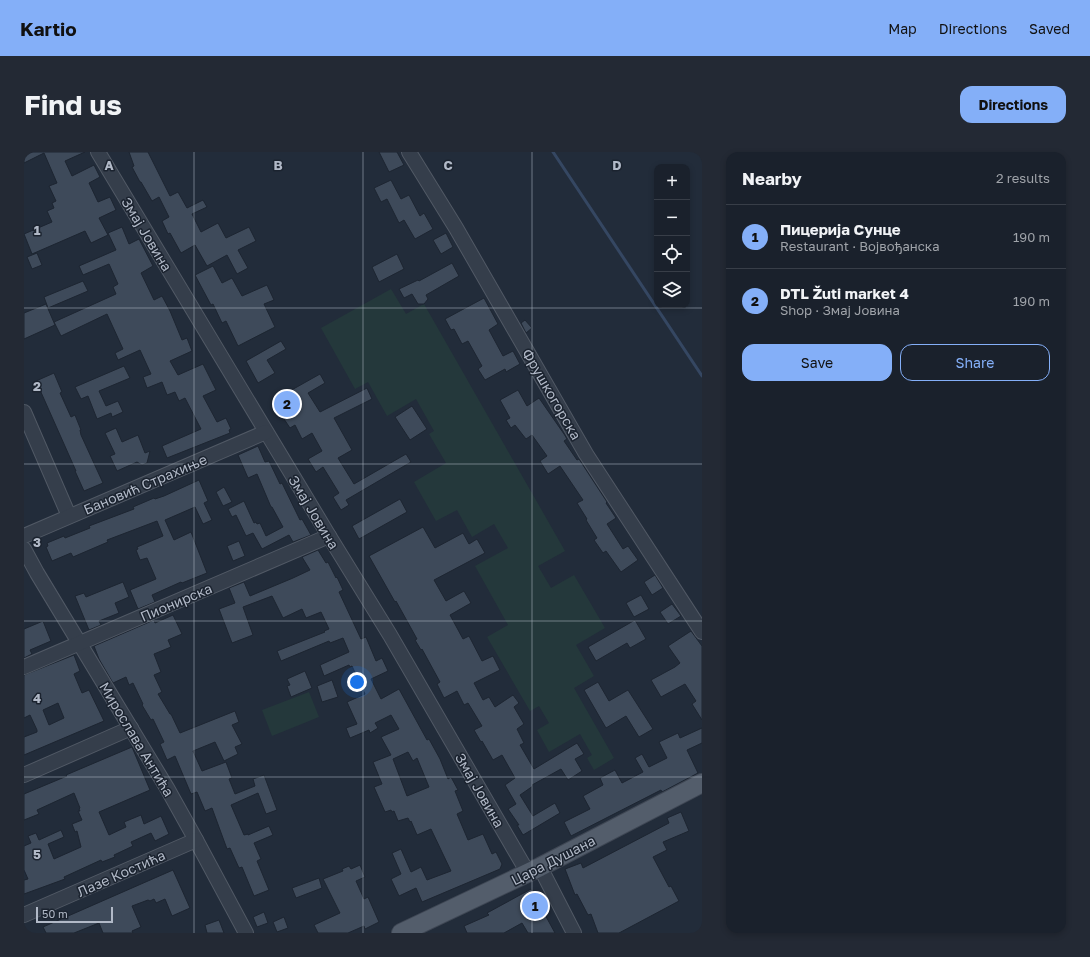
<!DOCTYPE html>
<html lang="en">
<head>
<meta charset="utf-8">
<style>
  body { margin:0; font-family:"Golos Text",sans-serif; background:#232934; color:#f1f3f6 }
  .controls { position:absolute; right:12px; top:12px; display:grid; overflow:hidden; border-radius:8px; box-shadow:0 2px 6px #0003 }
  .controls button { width:36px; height:36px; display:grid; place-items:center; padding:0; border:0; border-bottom:1px solid #383e48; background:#1a212c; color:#f1f3f6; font:20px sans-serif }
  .scale { position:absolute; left:12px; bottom:10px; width:77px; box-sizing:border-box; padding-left:4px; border:2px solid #b1b9c7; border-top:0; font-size:11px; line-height:14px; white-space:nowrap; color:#b1b9c7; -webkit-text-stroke:3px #1b232f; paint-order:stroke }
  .you { position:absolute; left:333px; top:530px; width:14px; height:14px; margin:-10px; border:3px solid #fff; border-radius:50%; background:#1a73e8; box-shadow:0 0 0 6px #1a73e833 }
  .badge { display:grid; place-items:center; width:26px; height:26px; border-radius:50%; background:#84aff8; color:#111; font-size:13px; font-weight:700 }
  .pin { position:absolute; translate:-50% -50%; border:2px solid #fff; box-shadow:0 1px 4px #0006 }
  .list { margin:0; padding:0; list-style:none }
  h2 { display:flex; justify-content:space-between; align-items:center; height:52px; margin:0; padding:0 16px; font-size:17px }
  h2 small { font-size:13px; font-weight:400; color:#9fa3a9 }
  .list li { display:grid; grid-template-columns:26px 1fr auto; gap:12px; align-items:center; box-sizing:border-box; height:64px; padding:0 16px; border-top:1px solid #383e48 }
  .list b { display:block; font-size:15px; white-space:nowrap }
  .list p { margin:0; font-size:13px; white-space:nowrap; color:#9fa3a9 }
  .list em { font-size:13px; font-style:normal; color:#9fa3a9 }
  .actions { display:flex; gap:8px; padding:12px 16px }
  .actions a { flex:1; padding:9px 0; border:1px solid #84aff8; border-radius:12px; text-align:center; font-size:14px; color:#84aff8 }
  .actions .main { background:#84aff8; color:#111 }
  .icon { flex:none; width:22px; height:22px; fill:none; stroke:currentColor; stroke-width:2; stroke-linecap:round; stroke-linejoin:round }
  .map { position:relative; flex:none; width:678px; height:781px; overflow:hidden; border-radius:12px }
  header { display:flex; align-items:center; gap:24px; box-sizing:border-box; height:56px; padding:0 20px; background:#84aff8; color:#111 }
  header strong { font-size:19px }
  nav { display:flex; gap:22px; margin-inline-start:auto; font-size:14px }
  .intro { display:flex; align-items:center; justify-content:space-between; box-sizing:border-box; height:96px; padding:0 24px }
  h1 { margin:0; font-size:28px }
  .button { padding:10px 18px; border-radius:12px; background:#84aff8; color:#111; font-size:14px; font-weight:700 }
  main { display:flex; gap:24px; padding:0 24px }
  aside { flex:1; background:#1a212c; border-radius:12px; box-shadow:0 2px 6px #0003 }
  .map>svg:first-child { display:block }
  .green { fill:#24383b }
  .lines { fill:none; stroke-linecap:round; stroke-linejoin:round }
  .stream { stroke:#354762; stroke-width:3 }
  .building { fill:#3e4a5a; stroke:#1d2531; fill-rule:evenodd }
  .minor-casing { stroke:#515965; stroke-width:16 }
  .major-casing { stroke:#3f4754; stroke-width:20 }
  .minor { stroke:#353e4b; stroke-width:14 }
  .major { stroke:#535d6b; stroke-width:18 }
  .grid { fill:none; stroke:#b1b9c7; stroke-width:1; stroke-opacity:0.55 }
  .labels { text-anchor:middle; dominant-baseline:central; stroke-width:3; stroke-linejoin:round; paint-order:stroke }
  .street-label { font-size:14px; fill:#b1b9c7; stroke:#1b232f }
  .grid-label { font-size:13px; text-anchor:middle; font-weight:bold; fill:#b1b9c7; stroke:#1b232f; stroke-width:3; stroke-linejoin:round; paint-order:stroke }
</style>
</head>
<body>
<header>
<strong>Kartio</strong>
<nav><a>Map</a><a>Directions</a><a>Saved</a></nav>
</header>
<div class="intro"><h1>Find us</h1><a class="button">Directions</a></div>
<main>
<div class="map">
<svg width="678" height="781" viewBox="0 0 678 781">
  <rect width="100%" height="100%" fill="#222c3a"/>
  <g class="green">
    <path d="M367 137 382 162 400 152 541 399 514 414 527 436 550 423 581 476 552 493 570 524 550 536 590 606 570 618 563 606 568 603 556 582 525 600 513 578 525 571 515 554 506 559 463 485 484 473 451 414 484 396 470 372 448 385 433 358 412 369 390 330 422 311 405 282 410 279 392 247 363 264 344 230 331 237 297 176Z"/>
    <path d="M285 540 295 565 248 584 238 558Z"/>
  </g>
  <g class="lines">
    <path class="stream" d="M529 0 678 224"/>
  </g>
  <g class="building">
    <path d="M0 0H61L41 9 48 24 70 13 76 25 65 31 74 50 86 45 92 58 75 66 84 83 67 91 61 79 8 102 0 82 28 70 23 59 30 56 28 51 32 49 25 34 33 31 20 1 0 11Z"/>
    <path d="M105 0H124L146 44 154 40 163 56 179 48 183 55 168 62 177 80 194 71 202 86 225 75 232 89 214 98 224 116 213 122 203 103 183 114 171 93 157 101 146 81 144 82 138 69 145 65 135 45 128 49 117 30H116L108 15 110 14Z"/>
    <path d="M355 0H373L380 13 365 20Z"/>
    <path d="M367 28 377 47 385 43 396 64 400 61 409 77 391 87 380 68 375 71 363 47 357 50 350 36Z"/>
    <path d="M98 75 105 92 115 87 129 114 117 121 130 148 138 144 146 159 158 188 163 186 168 199 146 209 154 223 179 212 192 238 179 244 193 270 202 266 207 277 205 278 206 281 143 306 138 294 177 277 161 246 155 249 151 240 143 243 138 230 123 236 119 225 127 222 116 198 94 208 91 201 99 197 83 162 37 184 30 170 92 142 89 135 94 132 85 112 59 123 55 114 92 98 84 81Z"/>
    <path d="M422 81 429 95 417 102 409 88Z"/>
    <path d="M13 101 18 113 8 117 3 105Z"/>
    <path d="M373 102 380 117 355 130 348 115Z"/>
    <path d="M428 111 435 124 402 143 404 147 400 152H394L388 142 380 146 375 137 394 128 395 129Z"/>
    <path d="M189 114 198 131 208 126 218 144 243 133 250 148 240 152 251 175 214 194 202 169 198 171 189 152 187 153 171 123Z"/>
    <path d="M59 129 64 139 24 156 20 145Z"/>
    <path d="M460 146 474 172 465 178 479 204 489 199 496 212 482 220 481 217 461 228 454 217 458 214 444 189 438 192 430 177 427 178 421 167Z"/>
    <path d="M22 152 31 173 0 187V161Z"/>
    <path d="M501 168 508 176 502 181 497 171Z"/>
    <path d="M257 189 262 197 243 208 251 221 234 231 222 209Z"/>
    <path d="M100 214 106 226 75 239 82 254 94 249 99 260 88 265 87 261 73 267 64 244 57 247 51 235Z"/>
    <path d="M30 221 38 240 36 241 47 265 51 263 57 278H56L57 283 79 331 60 339 51 319H52L12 229Z"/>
    <path d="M296 222 301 231 284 241 296 260 343 236 348 247 310 266 328 298 314 306 330 332 382 302 387 310 322 348 325 353 317 358 309 345 315 341 299 315 292 320 284 307 298 299 288 281 278 287 271 273 266 276 248 249Z"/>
    <path d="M494 238 503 254 515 246 540 282 543 287 540 289 553 308 555 307 583 350 582 351 592 366 583 372 599 397 604 394 614 408 597 420 582 399 579 401 570 388 573 386 562 368 563 367 553 351 559 348 536 314 524 322 516 309 523 304 508 283 502 287 491 273 487 276 482 268 486 266 476 248Z"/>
    <path d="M388 254 403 277 386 288 371 265Z"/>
    <path d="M92 276 98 290 114 283 121 301 126 299 123 311 118 313 113 310 93 319 86 304 91 302 81 281Z"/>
    <path d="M234 294 241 310 245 309 256 332 258 331 276 368 278 367 287 383 269 390 265 383 238 397 229 381 222 384 212 363 208 365 204 357 220 349 230 371 232 370 233 372 236 371 242 384 259 375 248 355H247L233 322 224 326 214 303Z"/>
    <path d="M175 328 184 349 180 351 188 368 179 372 171 355 141 368 150 388 167 380 183 421 158 431 157 430 128 443 131 450 114 457 106 438 132 427 123 406 116 408 112 398 114 397 113 395 139 384 133 369 83 388 84 390 49 405 47 401 28 409 22 395 24 394 23 391 40 384 41 386 66 376 65 374 110 357 109 355 130 346 131 347 140 344Z"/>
    <path d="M200 335 208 350 199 354 192 340Z"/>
    <path d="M376 347 383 360 335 387 328 374Z"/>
    <path d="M399 375 411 396 439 381 445 392 453 387 461 401 410 428 422 449 440 439 447 451 426 463 439 487 445 484 458 509 469 504 476 518 450 531 459 548 465 545 471 555 489 543 495 551 490 555 500 572 493 577 500 591 496 593 510 617 553 591 560 602 551 607 558 619 544 628 537 617 508 633 509 634 496 643 509 664 531 651 536 661 499 683 493 673H495L484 657 492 652 481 633 491 626 478 603 469 608 458 589 457 590 450 578 458 574 444 551 440 553 433 539 420 546 413 532 416 530 398 497 397 498 391 488 393 487 372 449 371 450 345 404Z"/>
    <path d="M215 389 221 404 209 409 203 394Z"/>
    <path d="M294 398 302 411 304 410 312 426 313 425 319 438 315 440 337 487 342 485 352 509 358 506 364 519 347 527 357 547 375 537 403 588 405 587 416 607 424 627 427 625 434 638 431 639 439 659 433 662 444 688 459 682 468 702 472 700 478 712 476 717 398 750 392 736 375 744 367 727 377 722 368 701 377 697 387 720 397 715 403 728 427 719 407 677 393 683 387 669 386 670 384 666 374 669 370 659 368 660 367 658 361 660 350 635 358 632 349 610 367 603 357 585 375 577 367 563 351 571 354 576 346 581 345 578 326 586 322 576 333 572 323 550 341 542 328 514 326 515 325 513 300 524 296 513 325 500 319 486 306 491 305 489 257 509 253 499 301 480 300 479 305 477 297 460 282 466 278 457 259 466 248 444 219 455 229 483 208 491 195 457 211 451 205 436 220 430 226 444 269 426 286 418 278 405ZM384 600 389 609 393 606 405 635 383 644 369 607Z"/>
    <path d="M631 423 639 436 628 443 620 430Z"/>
    <path d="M99 430 105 445 91 451 95 461 75 469 77 473 65 478 51 444 60 441 62 445Z"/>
    <path d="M617 443 625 457 610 465 602 451Z"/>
    <path d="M648 452 657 464 644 472 636 460Z"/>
    <path d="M149 463 158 482 144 488 147 495 130 502 137 520 130 523 138 540 134 542 146 562H147L156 581 211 559 215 570 208 573 218 592 211 595 214 602 200 609 191 590 169 599 178 619 202 610 208 626 205 627 211 642 231 634 229 627 240 623 253 658 242 662 234 641 207 653 220 683 224 682V683L245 674 249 683 230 691 237 707 233 709 245 738 230 744 218 715 215 716 206 696 203 697 188 656 181 659 173 640 167 642 151 604 143 608 136 592 140 590 129 567 127 568 118 553 119 552 109 531 105 533 102 525 89 531 75 507 70 494 130 468 131 471Z"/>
    <path d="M611 468 622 487 606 496 603 491 572 509 564 495Z"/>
    <path d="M19 469 27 489 6 498 8 502 0 506V477Z"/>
    <path d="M667 479 678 494V568L668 552 672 549 661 532 637 545 627 528 651 515 656 511 644 494Z"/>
    <path d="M50 503 56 519 50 522 58 541 65 538 80 569 0 603V585L13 580V578L6 563 0 566V523ZM34 551 40 566 25 573 19 558Z"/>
    <path d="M281 519 288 536 267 545 263 534 266 533 263 527Z"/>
    <path d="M308 528 314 545 298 550 293 534Z"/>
    <path d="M574 530 585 549 604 538 629 577 615 585 602 564 582 576 560 538Z"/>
    <path d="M678 576V591L663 598 674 621 638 640 637 638 547 684 540 670 566 657 559 644 579 633 576 626 591 618 598 631 619 620 611 606 618 602 625 615 643 606 635 590 654 581 656 586Z"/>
    <path d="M108 595 126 638 75 660 85 683 102 675 100 670 117 663 120 672 137 664 145 682 131 689 127 681 107 690 109 694 90 703 91 705 78 710 77 708 40 725 41 727 0 742V728L4 727 0 718V694L7 691 4 684 12 681 15 688 37 678 40 685 24 692 30 707 57 695 53 679 51 680 48 672 58 668 54 659H56L55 657 56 656 50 641 13 658 15 662 0 668V642L43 624 42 623Z"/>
    <path d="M657 660 665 679 639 690 643 698 629 705 645 735 647 734 655 749 595 781H574L567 762 564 763 553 742 551 743 541 717 557 711 559 716 645 671 643 666Z"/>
    <path d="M336 713 341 725 332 729 340 747 344 745 355 770 341 777 340 774 324 781H294L290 773 316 761 299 727 319 719 318 717 325 714 327 717Z"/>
    <path d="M149 718 166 756 148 764 141 747 132 751 130 747 126 749 124 748 108 754 117 775 108 779 109 781H79L75 771 50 781H22L19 775Z"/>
    <path d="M295 726 298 736 272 746 268 736Z"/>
    <path d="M507 737 531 781H504L498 771 480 781H443L440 774 465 763 463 761Z"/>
    <path d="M240 760 244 771 233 775 229 765Z"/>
    <path d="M260 765 264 776 253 780 249 770Z"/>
    <path d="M195 768 200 781H183L181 773Z"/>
  </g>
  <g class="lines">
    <g class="minor-casing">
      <g id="minor">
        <path d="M74 0 305 384 366 483 504 721"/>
        <path d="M385 0 432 76 562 302 678 480"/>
        <path d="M0 260 45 364"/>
        <path d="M0 384 242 280"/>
        <path d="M0 397 13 421 143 636 172 688 222 781"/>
        <path d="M0 515 305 384"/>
        <path d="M0 623 107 576"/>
        <path d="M516 715 550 781"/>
        <path d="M0 763 172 688"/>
      </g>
    </g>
    <g class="major-casing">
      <path id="major" d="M377 781 516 715 678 631"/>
    </g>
    <use href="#minor" class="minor"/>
    <use href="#major" class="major"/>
  </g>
  <path class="grid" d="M170 0V781M339 0V781M508 0V781M0 156H678M0 312H678M0 469H678M0 625H678"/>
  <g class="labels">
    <g class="street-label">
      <text transform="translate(123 82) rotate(59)">Змај Јовина</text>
      <text transform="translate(528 242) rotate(60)">Фрушкогорска</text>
      <text transform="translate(121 332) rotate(-23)">Бановић Страхиње</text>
      <text transform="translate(290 360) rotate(59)">Змај Јовина</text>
      <text transform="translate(152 450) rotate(-23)">Пионирска</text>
      <text transform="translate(113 587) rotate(59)">Мирослава Антића</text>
      <text transform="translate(456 638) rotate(60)">Змај Јовина</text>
      <text transform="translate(529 708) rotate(-27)">Цара Душана</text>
      <text transform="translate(97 721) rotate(-24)">Лазе Костића</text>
    </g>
  </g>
  <g class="grid-label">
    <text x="85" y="18">A</text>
    <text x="254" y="18">B</text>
    <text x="424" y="18">C</text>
    <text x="593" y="18">D</text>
    <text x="13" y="83">1</text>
    <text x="13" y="239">2</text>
    <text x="13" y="395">3</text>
    <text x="13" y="551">4</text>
    <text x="13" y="707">5</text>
  </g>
</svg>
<div class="controls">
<button>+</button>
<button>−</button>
<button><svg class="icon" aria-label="locate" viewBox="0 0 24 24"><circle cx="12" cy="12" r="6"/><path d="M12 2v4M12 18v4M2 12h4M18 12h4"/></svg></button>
<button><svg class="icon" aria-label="layers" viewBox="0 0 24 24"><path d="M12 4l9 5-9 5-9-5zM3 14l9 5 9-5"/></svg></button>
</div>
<div class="scale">50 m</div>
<div class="you"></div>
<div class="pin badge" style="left:511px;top:754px">1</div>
<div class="pin badge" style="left:263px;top:252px">2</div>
</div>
<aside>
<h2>Nearby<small>2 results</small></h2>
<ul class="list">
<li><span class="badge">1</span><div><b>Пицерија Сунце</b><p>Restaurant · Војвођанска</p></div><em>190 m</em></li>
<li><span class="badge">2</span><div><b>DTL Žuti market 4</b><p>Shop · Змај Јовина</p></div><em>190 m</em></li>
</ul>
<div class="actions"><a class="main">Save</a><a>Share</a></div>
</aside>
</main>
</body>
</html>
